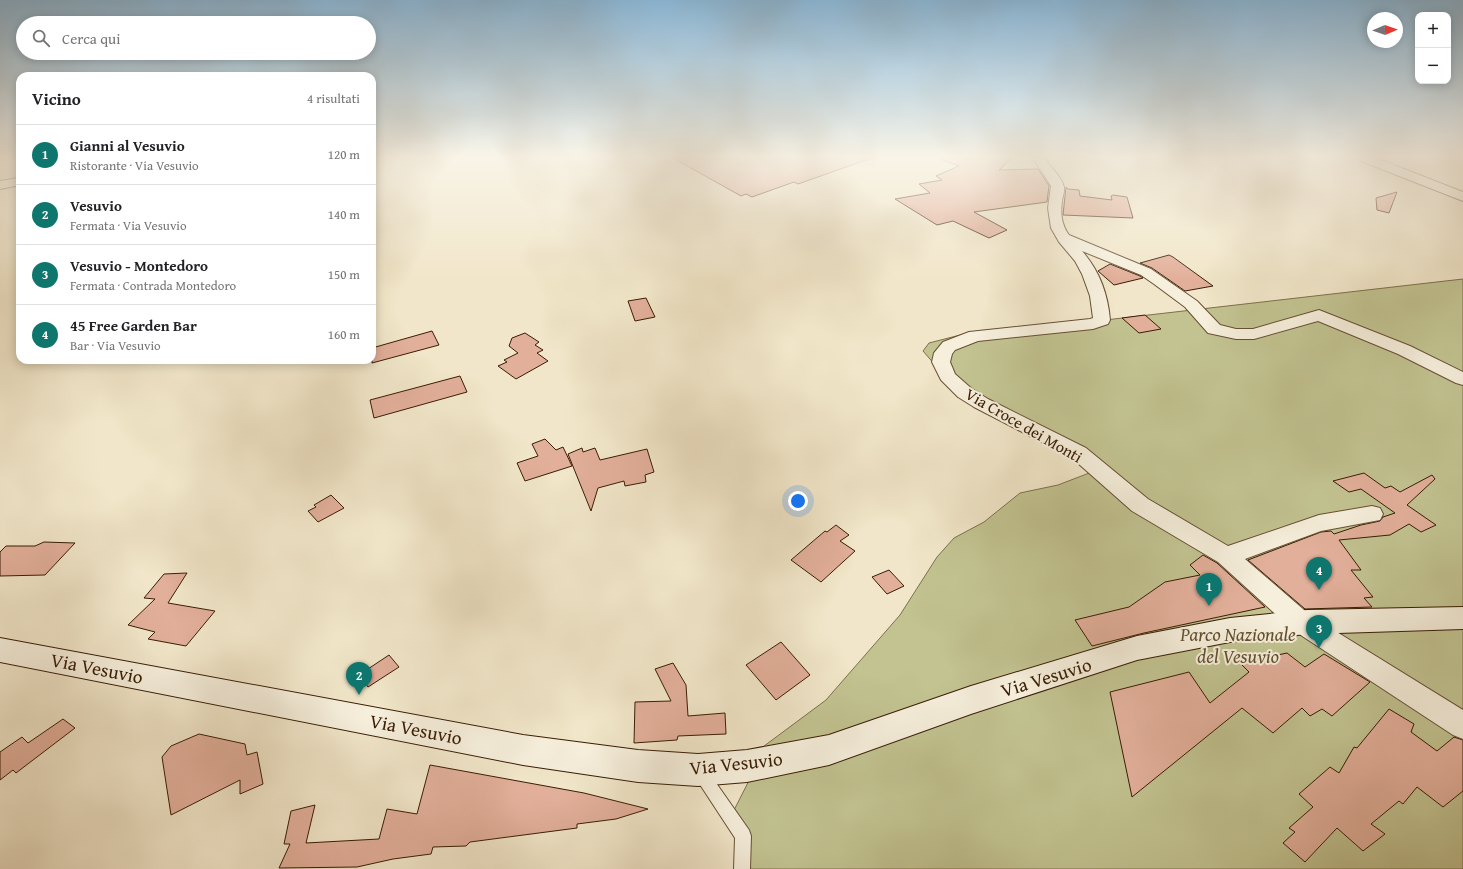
<!DOCTYPE html>
<html lang="it">
<head>
<meta charset="utf-8">
<style>
  body { margin:0; font-family:"Gentium Book Plus",serif; background:#f2f2f2; color:#202124 }
  .controls { position:absolute; right:12px; top:12px; display:grid; overflow:hidden; border-radius:8px; box-shadow:0 2px 10px #0003 }
  .controls button { width:36px; height:36px; display:grid; place-items:center; padding:0; border:0; border-bottom:1px solid #e0e0e0; background:#fff; color:#202124; font:20px sans-serif }
  .compass { position:absolute; left:1367px; top:12px; width:36px; height:36px; border-radius:50%; background:#fff; box-shadow:0 2px 10px #0003; rotate:88deg }
  .you { position:absolute; left:798px; top:501px; width:14px; height:14px; margin:-10px; border:3px solid #fff; border-radius:50%; background:#1a73e8; box-shadow:0 0 0 6px #1a73e833 }
  .badge { display:grid; place-items:center; width:26px; height:26px; border-radius:50%; background:#0f766e; color:#fff; font-size:13px; font-weight:700 }
  .pin { position:absolute; translate:-50% -33px; filter:drop-shadow(0 1px 2px #0008) }
  .pin::after { content:''; position:absolute; top:21px; width:14px; height:12px; background:inherit; clip-path:polygon(0 0,100% 0,50% 100%) }
  .list { margin:0; padding:0; list-style:none }
  h2 { display:flex; justify-content:space-between; align-items:center; height:52px; margin:0; padding:0 16px; font-size:17px }
  h2 small { font-size:13px; font-weight:400; color:#757577 }
  .list li { display:grid; grid-template-columns:26px 1fr auto; gap:12px; align-items:center; box-sizing:border-box; height:60px; padding:0 16px; border-top:1px solid #e0e0e0 }
  .list b { display:block; font-size:15px; white-space:nowrap }
  .list p { margin:0; font-size:13px; white-space:nowrap; color:#757577 }
  .list em { font-size:13px; font-style:normal; color:#757577 }
  .icon { flex:none; width:22px; height:22px; fill:none; stroke:currentColor; stroke-width:2; stroke-linecap:round; stroke-linejoin:round }
  .map { position:relative; flex:none; width:1463px; height:869px; overflow:hidden }
  .search { position:absolute; background:#fff; box-shadow:0 2px 10px #0003; left:16px; top:16px; width:360px; height:44px; display:flex; align-items:center; gap:10px; box-sizing:border-box; padding:0 14px; border-radius:22px; color:#757577; font-size:15px }
  .panel { position:absolute; background:#fff; box-shadow:0 2px 10px #0003; left:16px; top:72px; width:360px; height:292px; border-radius:12px }
  .map>svg:first-child { display:block }
  .green { fill:#c2c391; stroke:#7e704a }
  .building { fill:#e2af9a; stroke:#391d04 }
  .lines { fill:none; stroke-linecap:round; stroke-linejoin:round }
  .lane-casing { stroke:#674f35; stroke-width:2 }
  .street-casing { stroke:#674f35; stroke-width:2 }
  .secondary-casing { stroke:#391d04; stroke-width:2 }
  .lane { fill:#f6efdc; fill-rule:evenodd }
  .street { fill:#f6efdc; fill-rule:evenodd }
  .secondary { fill:#f6efdc; fill-rule:evenodd }
  .labels { text-anchor:middle; dominant-baseline:central; stroke-width:4; stroke-linejoin:round; paint-order:stroke }
  .street-label { font-size:16px; fill:#391d04; stroke:#f6efdc }
  .near-park-label { font-size:19px; font-style:italic; fill:#624f2e; stroke:#f6efdc }
  .near-street-label { font-size:19px; fill:#391d04; stroke:#f6efdc }
</style>
</head>
<body>
<div class="map">
<svg width="1463" height="869" viewBox="0 0 1463 869">
  <rect width="100%" height="100%" fill="#f1e6c9"/>
  <filter id="stains"><feTurbulence type="fractalNoise" baseFrequency=".005" numOctaves="4"/><feColorMatrix values="0 0 0 0 .2 0 0 0 0 .09 0 0 0 0 .02 0 0 0 .5 -.17"/></filter>
  <radialGradient id="worn" r=".72"><stop offset=".6" stop-color="#630" stop-opacity="0"/><stop offset="1" stop-color="#630" stop-opacity=".3"/></radialGradient>
  <path class="green" d="M1463 279V869H738L739 865 731 816 758 763 752 755 826 700 900 615 937 557 954 538 984 522 1020 493 1058 485 1097 470 986 407 936 366 923 351 929 343 964 334 1105 320Z"/>
  <g class="building">
    <path d="M673 158H865L866 160 798 184 794 182 752 197 746 194 741 196Z"/>
    <path d="M942 158H1012L999 170 1038 169 1049 186 1047 202 974 212 1007 230 989 238 953 221 937 225 895 199 930 193 919 184 942 180 936 176 959 166 942 160Z"/>
    <path d="M1066 187 1068 189 1079 190 1080 196 1112 200 1111 196 1113 195 1127 197 1133 218 1063 215Z"/>
    <path d="M1397 192 1389 213 1377 210 1376 198Z"/>
    <path d="M1169 255 1173 257 1213 286 1185 291 1152 268 1140 263Z"/>
    <path d="M1110 264 1140 276 1143 278 1114 285 1098 271Z"/>
    <path d="M646 298 655 317 635 321 628 301Z"/>
    <path d="M1145 315 1161 329 1139 333 1122 318Z"/>
    <path d="M432 331 439 345 372 363V348Z"/>
    <path d="M525 333 539 342 535 345 543 350 537 353 548 361 516 379 498 366 507 362 504 360 518 353 509 346 512 338Z"/>
    <path d="M460 376 467 392 374 418 370 400Z"/>
    <path d="M545 439 556 450 563 447 572 466 525 481 517 463 538 456 532 444Z"/>
    <path d="M582 448 583 452 595 448 600 460 647 449 654 472 645 475 646 482 625 486 624 481 598 488 591 511 568 454Z"/>
    <path d="M1364 473 1385 488 1391 486 1400 492 1432 475 1435 479 1407 505 1436 525 1421 532 1409 524 1390 535 1339 540 1361 570H1351L1373 597 1364 598 1372 607 1305 609 1248 560 1321 532 1331 531 1334 534 1361 525 1380 521 1383 517 1395 513 1361 489 1349 492 1333 481Z"/>
    <path d="M331 495 344 508 318 522 308 511 316 507 314 505Z"/>
    <path d="M836 525 849 535 840 541 855 551 821 582 791 560 825 531 827 532Z"/>
    <path d="M44 542 75 543 45 575 0 576V552L6 546H35Z"/>
    <path d="M1203 555 1217 563 1265 607 1144 633 1092 646 1075 620 1129 607 1165 582 1200 575 1190 565Z"/>
    <path d="M889 570 904 586 887 594 872 577Z"/>
    <path d="M187 573 168 603 215 611 186 646 148 639 155 632 128 625 155 599 144 598 164 574Z"/>
    <path d="M781 642 810 675 776 700 746 665Z"/>
    <path d="M1287 653 1305 667 1324 654 1370 682 1332 716 1322 709 1310 716 1302 708 1273 733 1242 708 1132 797 1110 692 1189 672 1210 703 1249 672 1240 663Z"/>
    <path d="M389 655 399 667 368 687 359 675Z"/>
    <path d="M673 663 686 685 688 716 725 713 726 734 678 736 677 740 634 743 635 702 671 701 655 669Z"/>
    <path d="M1389 709 1414 724 1411 732 1437 751 1454 737 1463 740V791L1443 807 1417 787 1403 804 1399 801 1371 824 1385 834 1363 851 1337 828 1305 862 1283 843 1295 832 1289 828 1313 807 1299 794 1330 767 1339 773 1354 747 1357 748Z"/>
    <path d="M63 719 75 728 16 773 13 770 0 780V752L22 737 28 743Z"/>
    <path d="M199 734 245 744 247 755 257 752 263 784 240 794V780L171 815 162 757 171 746Z"/>
    <path d="M430 765 584 793 648 809 616 819 577 824V828L470 842 466 846 433 847 431 854 393 859 357 867 279 868 290 844H284L291 811 315 805 306 843 379 839 387 809 417 814Z"/>
  </g>
  <g class="lines">
    <g class="lane-casing">
      <path id="lane" d="M702 768 707 770 749 830 751 836 750 869H734L735 838 697 780 695 775 697 770Z"/>
    </g>
    <g class="street-casing">
      <g id="street">
        <path d="M1033 158H1045C1050 168 1061 175 1064 187 1065 192 1062 197 1062 202 1060 213 1062 226 1069 235L1151 269 1197 301 1220 325 1236 329H1253L1319 310 1410 346 1463 372V385L1456 383 1398 354 1318 321 1254 339H1236L1208 333 1185 307 1154 284 1141 275 1082 251C1099 270 1108 294 1110 320L1108 324 1093 329 978 341 955 350 952 354 950 362 955 374 972 389 988 399 1086 448 1148 499 1228 546 1319 515 1372 506 1380 508 1383 514 1380 520 1321 531 1245 559 1311 616 1463 710V739L1453 735 1293 630 1218 562 1132 511 1072 458 974 407 958 397 941 380 932 362 934 353 943 342 969 332 1090 319 1093 318 1090 296 1082 274 1075 261 1059 242 1051 228 1048 208 1051 186Z"/>
        <path d="M1359 158H1376L1463 192V201L1361 161Z"/>
        <path d="M18 178 20 179V185L0 189V181Z"/>
      </g>
    </g>
    <g class="secondary-casing">
      <path id="secondary" d="M1463 607V629L1307 634 1230 642 1137 660 971 714 829 765 747 782 698 786 638 782 523 765 0 662V638L523 735 638 750 698 754 747 750 829 735 971 686 1137 636 1230 618 1307 610Z"/>
    </g>
    <use href="#lane" class="lane"/>
    <use href="#street" class="street"/>
    <use href="#secondary" class="secondary"/>
  </g>
  <linearGradient id="sky" x2="0" y2="1"><stop stop-color="#8bb8d8"/><stop offset="0.56" stop-color="#f9f4e7"/><stop offset="1" stop-color="#f9f4e7" stop-opacity="0"/></linearGradient>
  <rect width="1463" height="280" fill="url(#sky)"/>
  <g class="labels">
    <g class="street-label">
      <text transform="translate(1024 425) rotate(30)">Via Croce dei Monti</text>
    </g>
    <g class="near-park-label">
      <text x="1238" y="634">Parco Nazionale<tspan x="1238" dy="22">del Vesuvio</tspan></text>
    </g>
    <g class="near-street-label">
      <text transform="translate(97 668) rotate(11)">Via Vesuvio</text>
      <text transform="translate(1046 677) rotate(-17)">Via Vesuvio</text>
      <text transform="translate(416 729) rotate(11)">Via Vesuvio</text>
      <text transform="translate(736 763) rotate(-6)">Via Vesuvio</text>
    </g>
  </g>
  <rect width="100%" height="100%" filter="url(#stains)"/>
  <rect width="100%" height="100%" fill="url(#worn)"/>
</svg>
<div class="controls">
<button>+</button>
<button>−</button>
</div>
<svg class="compass" viewBox="-18 -18 36 36"><path d="M0-13l5 13h-10z" fill="#e53935"/><path d="M0 13l5-13h-10z" fill="#757577"/></svg>
<div class="you"></div>
<div class="pin badge" style="left:1209px;top:606px">1</div>
<div class="pin badge" style="left:359px;top:695px">2</div>
<div class="pin badge" style="left:1319px;top:648px">3</div>
<div class="pin badge" style="left:1319px;top:590px">4</div>
<div class="search"><svg class="icon" aria-label="search" viewBox="0 0 24 24"><circle cx="10" cy="10" r="6"/><path d="M15 15l6 6"/></svg>Cerca qui</div>
<section class="panel">
<h2>Vicino<small>4 risultati</small></h2>
<ul class="list">
<li><span class="badge">1</span><div><b>Gianni al Vesuvio</b><p>Ristorante · Via Vesuvio</p></div><em>120 m</em></li>
<li><span class="badge">2</span><div><b>Vesuvio</b><p>Fermata · Via Vesuvio</p></div><em>140 m</em></li>
<li><span class="badge">3</span><div><b>Vesuvio - Montedoro</b><p>Fermata · Contrada Montedoro</p></div><em>150 m</em></li>
<li><span class="badge">4</span><div><b>45 Free Garden Bar</b><p>Bar · Via Vesuvio</p></div><em>160 m</em></li>
</ul>
</section>
</div>
</body>
</html>
